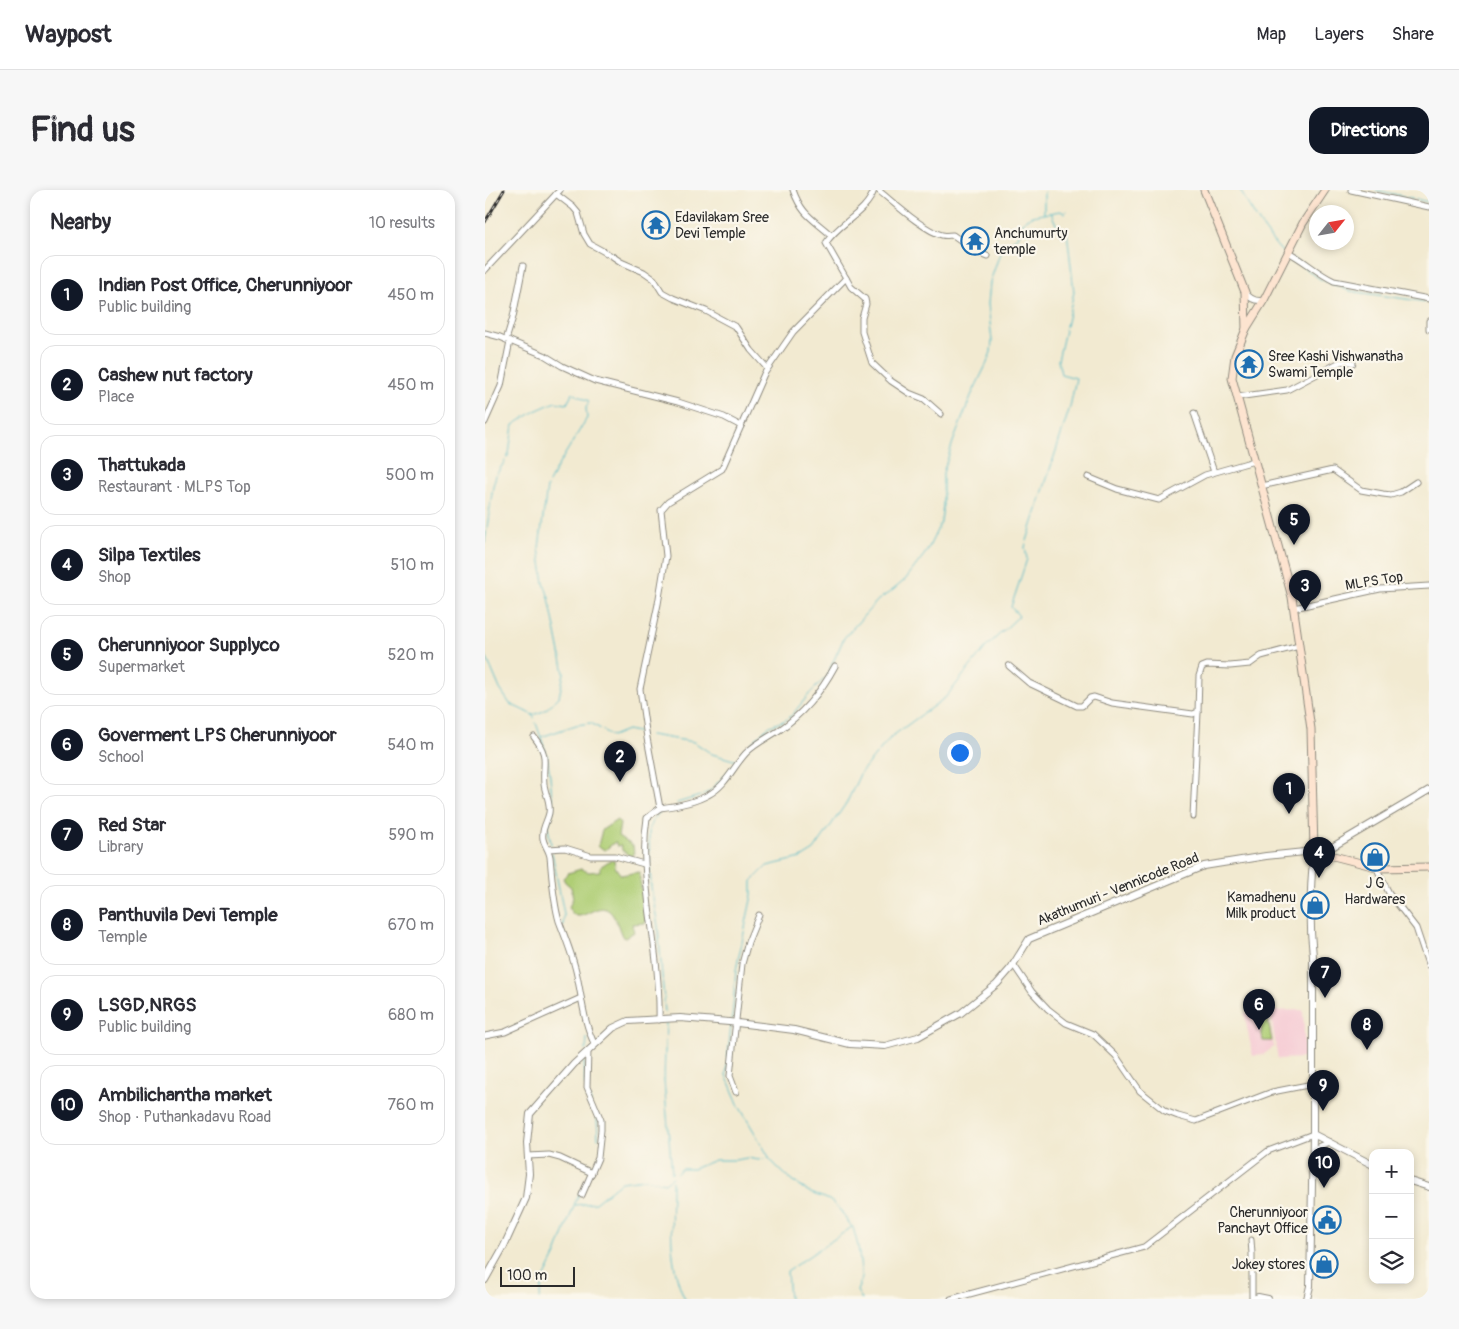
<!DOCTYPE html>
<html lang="en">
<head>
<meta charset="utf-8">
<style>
  body { margin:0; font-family:Pangolin,sans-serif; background:#f7f7f7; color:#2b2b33 }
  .controls { position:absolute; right:15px; bottom:15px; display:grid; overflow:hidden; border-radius:10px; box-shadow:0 2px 8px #0003 }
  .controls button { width:45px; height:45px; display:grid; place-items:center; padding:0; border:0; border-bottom:1px solid #e1e1e2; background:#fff; color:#2b2b33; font:25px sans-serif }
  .compass { position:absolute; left:824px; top:15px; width:45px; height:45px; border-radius:50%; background:#fff; box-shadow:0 2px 8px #0003; rotate:59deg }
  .scale { position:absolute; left:15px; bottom:12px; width:75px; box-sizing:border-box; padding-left:5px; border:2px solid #2b2b2b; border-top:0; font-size:14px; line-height:18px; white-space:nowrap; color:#2b2b2b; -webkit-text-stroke:4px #fbf7ec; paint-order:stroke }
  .you { position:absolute; left:474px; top:562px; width:18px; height:18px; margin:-12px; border:4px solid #fff; border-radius:50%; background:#1a73e8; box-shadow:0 0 0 8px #1a73e833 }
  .badge { display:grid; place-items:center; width:32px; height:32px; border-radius:50%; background:#111827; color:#fff; font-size:16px; font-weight:700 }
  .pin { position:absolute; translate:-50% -41px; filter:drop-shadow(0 1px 2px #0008) }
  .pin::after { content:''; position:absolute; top:26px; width:18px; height:15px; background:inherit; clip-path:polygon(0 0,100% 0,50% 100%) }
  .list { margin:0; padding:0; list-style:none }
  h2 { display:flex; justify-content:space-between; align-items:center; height:65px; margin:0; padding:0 20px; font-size:21px }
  h2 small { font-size:16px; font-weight:400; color:#7c7c81 }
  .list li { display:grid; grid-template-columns:32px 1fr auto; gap:15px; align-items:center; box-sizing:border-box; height:80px; margin:0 10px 10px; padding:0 10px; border:1px solid #e1e1e2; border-radius:15px }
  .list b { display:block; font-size:19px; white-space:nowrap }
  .list p { margin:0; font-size:16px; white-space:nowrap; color:#7c7c81 }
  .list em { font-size:16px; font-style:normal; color:#7c7c81 }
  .icon { flex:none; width:28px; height:28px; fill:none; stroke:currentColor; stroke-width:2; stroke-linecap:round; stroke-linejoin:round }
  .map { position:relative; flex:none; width:944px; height:1109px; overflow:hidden; border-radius:15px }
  header { display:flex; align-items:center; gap:30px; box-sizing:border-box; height:70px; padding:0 25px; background:#fff; border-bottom:1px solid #e1e1e2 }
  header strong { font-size:24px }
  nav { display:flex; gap:28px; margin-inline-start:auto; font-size:18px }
  .intro { display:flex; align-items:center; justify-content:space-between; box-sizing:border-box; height:120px; padding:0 30px }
  h1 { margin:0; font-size:35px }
  .button { padding:12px 22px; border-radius:15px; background:#111827; color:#fff; font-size:18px; font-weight:700 }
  main { display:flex; gap:30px; padding:0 30px }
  aside { flex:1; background:#fff; border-radius:15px; box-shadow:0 2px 8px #0003 }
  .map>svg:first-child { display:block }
  .built { fill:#f6cfd6 }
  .green { fill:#afce75; stroke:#6d7c50 }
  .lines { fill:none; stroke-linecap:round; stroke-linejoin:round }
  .stream { stroke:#4ab7c6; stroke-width:1 }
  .minor-casing { stroke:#8e8a7e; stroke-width:7 }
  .tertiary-casing { stroke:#8e8a7e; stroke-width:8 }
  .secondary-casing { stroke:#8e8a7e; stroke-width:9 }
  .minor { stroke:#fff; stroke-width:5 }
  .tertiary { stroke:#fff; stroke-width:6 }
  .secondary { stroke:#fde4d0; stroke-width:7 }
  .rail-casing { stroke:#2b2b2b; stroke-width:3 }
  .rail { stroke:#fbf7ec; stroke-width:1; stroke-dasharray:4; stroke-linecap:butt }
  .labels { text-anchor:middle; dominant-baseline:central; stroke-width:4.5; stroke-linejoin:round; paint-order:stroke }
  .poi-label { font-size:14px; fill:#2b2b2b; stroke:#fbf7ec; text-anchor:start }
  .street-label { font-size:14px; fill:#2b2b2b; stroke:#fbf7ec }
</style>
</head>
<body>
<header>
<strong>Waypost</strong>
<nav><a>Map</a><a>Layers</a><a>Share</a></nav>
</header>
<div class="intro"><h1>Find us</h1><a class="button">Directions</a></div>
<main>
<aside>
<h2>Nearby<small>10 results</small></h2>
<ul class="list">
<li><span class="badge">1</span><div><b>Indian Post Office, Cherunniyoor</b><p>Public building</p></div><em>450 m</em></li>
<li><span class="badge">2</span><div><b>Cashew nut factory</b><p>Place</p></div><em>450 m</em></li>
<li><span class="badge">3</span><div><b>Thattukada</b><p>Restaurant · MLPS Top</p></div><em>500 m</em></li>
<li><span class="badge">4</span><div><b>Silpa Textiles</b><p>Shop</p></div><em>510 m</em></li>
<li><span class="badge">5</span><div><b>Cherunniyoor Supplyco</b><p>Supermarket</p></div><em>520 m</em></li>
<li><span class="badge">6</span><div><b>Goverment LPS Cherunniyoor</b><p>School</p></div><em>540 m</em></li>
<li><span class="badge">7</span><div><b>Red Star</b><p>Library</p></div><em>590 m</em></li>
<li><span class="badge">8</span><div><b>Panthuvila Devi Temple</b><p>Temple</p></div><em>670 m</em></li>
<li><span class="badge">9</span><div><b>LSGD,NRGS</b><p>Public building</p></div><em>680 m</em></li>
<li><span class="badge">10</span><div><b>Ambilichantha market</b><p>Shop · Puthankadavu Road</p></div><em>760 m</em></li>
</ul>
</aside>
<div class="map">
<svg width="944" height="1109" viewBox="0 0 944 1109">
  <rect width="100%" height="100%" fill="#fbf7ec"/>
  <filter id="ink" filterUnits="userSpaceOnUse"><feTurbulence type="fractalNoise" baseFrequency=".02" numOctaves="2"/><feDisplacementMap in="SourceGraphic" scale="10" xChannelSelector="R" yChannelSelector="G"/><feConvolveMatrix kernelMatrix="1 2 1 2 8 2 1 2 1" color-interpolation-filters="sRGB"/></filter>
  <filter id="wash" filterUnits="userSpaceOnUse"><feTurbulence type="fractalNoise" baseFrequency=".0096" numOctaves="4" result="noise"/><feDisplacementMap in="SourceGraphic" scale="20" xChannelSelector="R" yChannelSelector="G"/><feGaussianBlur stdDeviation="1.12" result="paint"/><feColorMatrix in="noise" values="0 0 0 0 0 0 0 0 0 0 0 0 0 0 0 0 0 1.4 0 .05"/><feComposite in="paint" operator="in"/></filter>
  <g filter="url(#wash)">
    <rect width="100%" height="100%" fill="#f2ead1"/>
    <g class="built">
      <path d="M818 820 820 868 793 869 785 821Z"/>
      <path d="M783 822 789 857 779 864 768 866 759 823Z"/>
    </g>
    <g class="green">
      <path d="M132 630 135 634 133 646 148 656 149 664 145 666 137 660 136 655 132 656 130 652 120 660 113 656 117 640Z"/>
      <path d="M129 670 130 677 136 685 154 682 161 733 147 734 149 742 140 748 137 746C134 740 132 730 127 724 113 705 93 742 84 717L88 708 86 697 80 692 78 688 83 683 96 679 104 682 115 681V677L124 671Z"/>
      <path d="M783 830 787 851H778L775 832Z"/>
    </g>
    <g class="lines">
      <g class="stream">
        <path d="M755 0C767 22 781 45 798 63"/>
        <path d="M891 0 944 12"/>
        <path d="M559 2V23"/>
        <path d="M808 69 835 89 865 101 942 112"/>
        <path d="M22 268 24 264 28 235 50 221 70 212 82 214 87 203 104 211 101 218 102 228 71 279 64 293"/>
        <path d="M0 352 8 296 11 285 20 271"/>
        <path d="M0 464 15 499 25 514 48 525"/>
        <path d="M342 485 359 448 393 410 408 400 420 390 442 361 456 332 458 315V283L468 252 486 206 502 173 506 162 507 151 503 114 505 92 515 63 522 54 534 45 538 32 547 26 575 21 580 23 582 21"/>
        <path d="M49 528 48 525 59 521 74 507 79 483 64 408 59 393 54 358 62 297"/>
        <path d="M51 533 62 565 65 586 68 620 63 638 66 654"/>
        <path d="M165 545 209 552 227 564 252 571"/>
        <path d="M56 547 91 535 106 533 127 546 142 540 157 543"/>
        <path d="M256 565 275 544 285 536 301 530 307 525 325 503 340 488"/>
        <path d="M218 605 226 600 248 576"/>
        <path d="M192 613 215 606"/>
        <path d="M175 622C168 629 164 634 164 645L166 697 173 736 180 823"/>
        <path d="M67 663 79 724 78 735"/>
        <path d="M247 829 251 780 267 705V691L282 676 316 668 329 660 362 612 376 582 406 547 461 507 501 457 534 426 526 417 542 369 540 357 585 217 591 188 576 184 573 170 589 102 582 42 576 45 566 23"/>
        <path d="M181 833 179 891 187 983"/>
        <path d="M246 835 241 885 254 916 284 967"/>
        <path d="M101 860 102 848"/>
        <path d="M99 869 100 895"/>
        <path d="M102 904 106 912"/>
        <path d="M112 927 113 948"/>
        <path d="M192 983 197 979H208L230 970H250L262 968 274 970 284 968C296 982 310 994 326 1003 332 1006 339 1007 344 1010 354 1016 360 1028 367 1037L302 1081 304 1109"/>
        <path d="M187 991C187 1031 182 1072 200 1109"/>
        <path d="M97 998 89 1015 110 1013 136 992 159 989 180 993 188 987"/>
        <path d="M368 1037 373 1056 377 1088 372 1101 377 1109"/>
        <path d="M54 1109 59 1088 71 1064 89 1016"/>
      </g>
    </g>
  </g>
  <g filter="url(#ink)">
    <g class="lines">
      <g class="minor-casing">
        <g id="minor">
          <path d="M308 0C317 25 327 28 346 45"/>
          <path d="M393 0C408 12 439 41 457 45 461 46 464 45 468 45L492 62 502 66"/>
          <path d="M866 0 944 17"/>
          <path d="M71 4 88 17 93 23 99 44 105 54 127 66 136 72 159 82 169 89 177 102 188 108 221 121 251 137 266 160 282 178"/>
          <path d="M803 62C819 70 832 83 849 91L944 109"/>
          <path d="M0 80 75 0"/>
          <path d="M361 88 366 97 380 109 381 114 377 128V142L387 173 406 191 424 203 439 209 456 224"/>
          <path d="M760 102C765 109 771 112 779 110"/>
          <path d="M944 131V139"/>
          <path d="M0 143 15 147 59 165 77 176 110 191 193 212 239 227 256 236"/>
          <path d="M21 150 28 127 38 76"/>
          <path d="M752 207 802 200 855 172 861 171 868 173"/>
          <path d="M709 223 729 282"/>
          <path d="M0 232 16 196 25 151"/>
          <path d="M603 287 632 299 674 310 720 285 769 271"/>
          <path d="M776 296 848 280 876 300 898 304 906 305 916 302 931 292"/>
          <path d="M809 418 895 399 944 396"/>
          <path d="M524 476 544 493 592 516H597L605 508 609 507 627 513 708 524 713 522 714 486 717 477 722 475 745 476 765 474 776 466 814 456"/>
          <path d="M49 547C65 567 57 572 59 594 60 604 66 612 64 623 62 633 56 638 58 649 59 655 64 660 65 667 67 688 68 710 74 731 80 747 87 764 91 781 97 806 98 832 110 855"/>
          <path d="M175 618C191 616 209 613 223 605 241 596 248 577 261 563 270 554 282 548 293 541 318 524 336 502 350 476"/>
          <path d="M708 627 713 522"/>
          <path d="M63 659 80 658 106 666H130L159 674"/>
          <path d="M891 677 904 703 931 738 944 777"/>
          <path d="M528 774 547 802 563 819 581 833 608 844 631 866 655 901 680 921 693 926 711 931 787 902 828 894"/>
          <path d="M174 830C175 792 169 755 164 717 161 687 157 659 162 628L175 618 162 548 155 499 173 414 181 366 176 320 183 312 237 279 279 184 308 142 361 88 341 53C353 33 382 23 389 0"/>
          <path d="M0 846 20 842 96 808"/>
          <path d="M251 902 245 886 257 774 263 752 274 725"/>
          <path d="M828 959 844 952"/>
          <path d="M43 966 64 965 75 968 107 983"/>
          <path d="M97 1005 113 968 116 940V930L102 897 103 861"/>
          <path d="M766 1050 767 1064V1109"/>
          <path d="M466 1109 659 1057 783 961 828 944"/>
        </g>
      </g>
      <g class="tertiary-casing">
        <g id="tertiary">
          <path d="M837 663 944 600"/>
          <path d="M925 991 944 997"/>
          <path d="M0 1090 19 1056 41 1008 44 984 42 953 45 924 89 874 128 838 143 831 195 828 244 832 309 840 365 854 400 856 433 847 476 823 512 794 526 778 544 749 719 676 781 666 829 661C825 697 824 731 828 766V944L888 975"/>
          <path d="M768 1109 773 1107 783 1109"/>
          <path d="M822 1109 825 1096 828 944"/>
        </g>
      </g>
      <g class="secondary-casing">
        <g id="secondary">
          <path d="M719 0 760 102 761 139 750 166 747 188 807 407 826 539 829 661 895 678 944 677"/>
          <path d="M761 139 779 110 818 33 840 0"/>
        </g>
      </g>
      <use href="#minor" class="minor"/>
      <use href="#tertiary" class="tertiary"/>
      <use href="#secondary" class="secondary"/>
      <g class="rail-casing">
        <path id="rail" d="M0 32 19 0"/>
      </g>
      <use href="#rail" class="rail"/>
    </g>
  </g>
  <defs>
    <g id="temple-ring" transform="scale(1.4375)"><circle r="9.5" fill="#fbf7ec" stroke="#1f6fb2" stroke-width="1.5"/><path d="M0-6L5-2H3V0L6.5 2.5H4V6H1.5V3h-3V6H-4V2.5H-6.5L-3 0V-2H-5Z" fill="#1f6fb2"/></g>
    <g id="shop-ring" transform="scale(1.4375)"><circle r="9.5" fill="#fbf7ec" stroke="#1f6fb2" stroke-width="1.5"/><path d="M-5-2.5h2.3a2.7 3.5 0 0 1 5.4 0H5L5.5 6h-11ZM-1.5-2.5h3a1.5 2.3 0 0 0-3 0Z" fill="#1f6fb2"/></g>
    <g id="civic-ring" transform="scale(1.4375)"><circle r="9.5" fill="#fbf7ec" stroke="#1f6fb2" stroke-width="1.5"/><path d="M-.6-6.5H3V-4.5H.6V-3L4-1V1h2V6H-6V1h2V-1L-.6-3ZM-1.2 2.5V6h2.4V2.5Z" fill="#1f6fb2"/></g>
  </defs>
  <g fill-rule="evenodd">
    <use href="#temple-ring" x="171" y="35"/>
    <use href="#temple-ring" x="490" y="51"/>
    <use href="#temple-ring" x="764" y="174"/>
    <use href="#shop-ring" x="890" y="667"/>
    <use href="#shop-ring" x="830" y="715"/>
    <use href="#civic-ring" x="842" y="1030"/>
    <use href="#shop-ring" x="839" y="1074"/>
  </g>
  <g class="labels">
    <g class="poi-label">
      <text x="190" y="27">Edavilakam Sree<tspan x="190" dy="16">Devi Temple</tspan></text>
      <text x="509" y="43">Anchumurty<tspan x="509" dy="16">temple</tspan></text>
      <text x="783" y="166">Sree Kashi Vishwanatha<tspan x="783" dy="16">Swami Temple</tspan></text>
      <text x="890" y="693" text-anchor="middle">J G<tspan x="890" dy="16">Hardwares</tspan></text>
      <text x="811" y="707" text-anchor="end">Kamadhenu<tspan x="811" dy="16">Milk product</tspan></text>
      <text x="823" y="1022" text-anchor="end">Cherunniyoor<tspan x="823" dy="16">Panchayt Office</tspan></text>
      <text x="820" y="1074" text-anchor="end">Jokey stores</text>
    </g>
    <g class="street-label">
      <text transform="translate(889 391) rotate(-9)">MLPS Top</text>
      <text transform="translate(633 699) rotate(-22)">Akathumuri - Vennicode Road</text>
    </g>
  </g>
</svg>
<div class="controls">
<button>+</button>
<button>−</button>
<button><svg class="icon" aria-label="layers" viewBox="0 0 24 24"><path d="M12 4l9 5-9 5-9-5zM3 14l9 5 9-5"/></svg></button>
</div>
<svg class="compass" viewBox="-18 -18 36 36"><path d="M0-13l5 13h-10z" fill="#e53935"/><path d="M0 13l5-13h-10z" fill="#7c7c81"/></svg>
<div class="scale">100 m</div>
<div class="you"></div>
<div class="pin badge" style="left:804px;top:624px">1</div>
<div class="pin badge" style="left:135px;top:592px">2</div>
<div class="pin badge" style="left:820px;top:421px">3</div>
<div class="pin badge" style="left:834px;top:688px">4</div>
<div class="pin badge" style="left:809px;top:355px">5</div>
<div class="pin badge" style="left:774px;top:840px">6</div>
<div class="pin badge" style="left:840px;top:808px">7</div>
<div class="pin badge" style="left:882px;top:860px">8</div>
<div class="pin badge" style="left:838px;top:921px">9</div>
<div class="pin badge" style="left:839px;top:998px">10</div>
</div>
</main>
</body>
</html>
